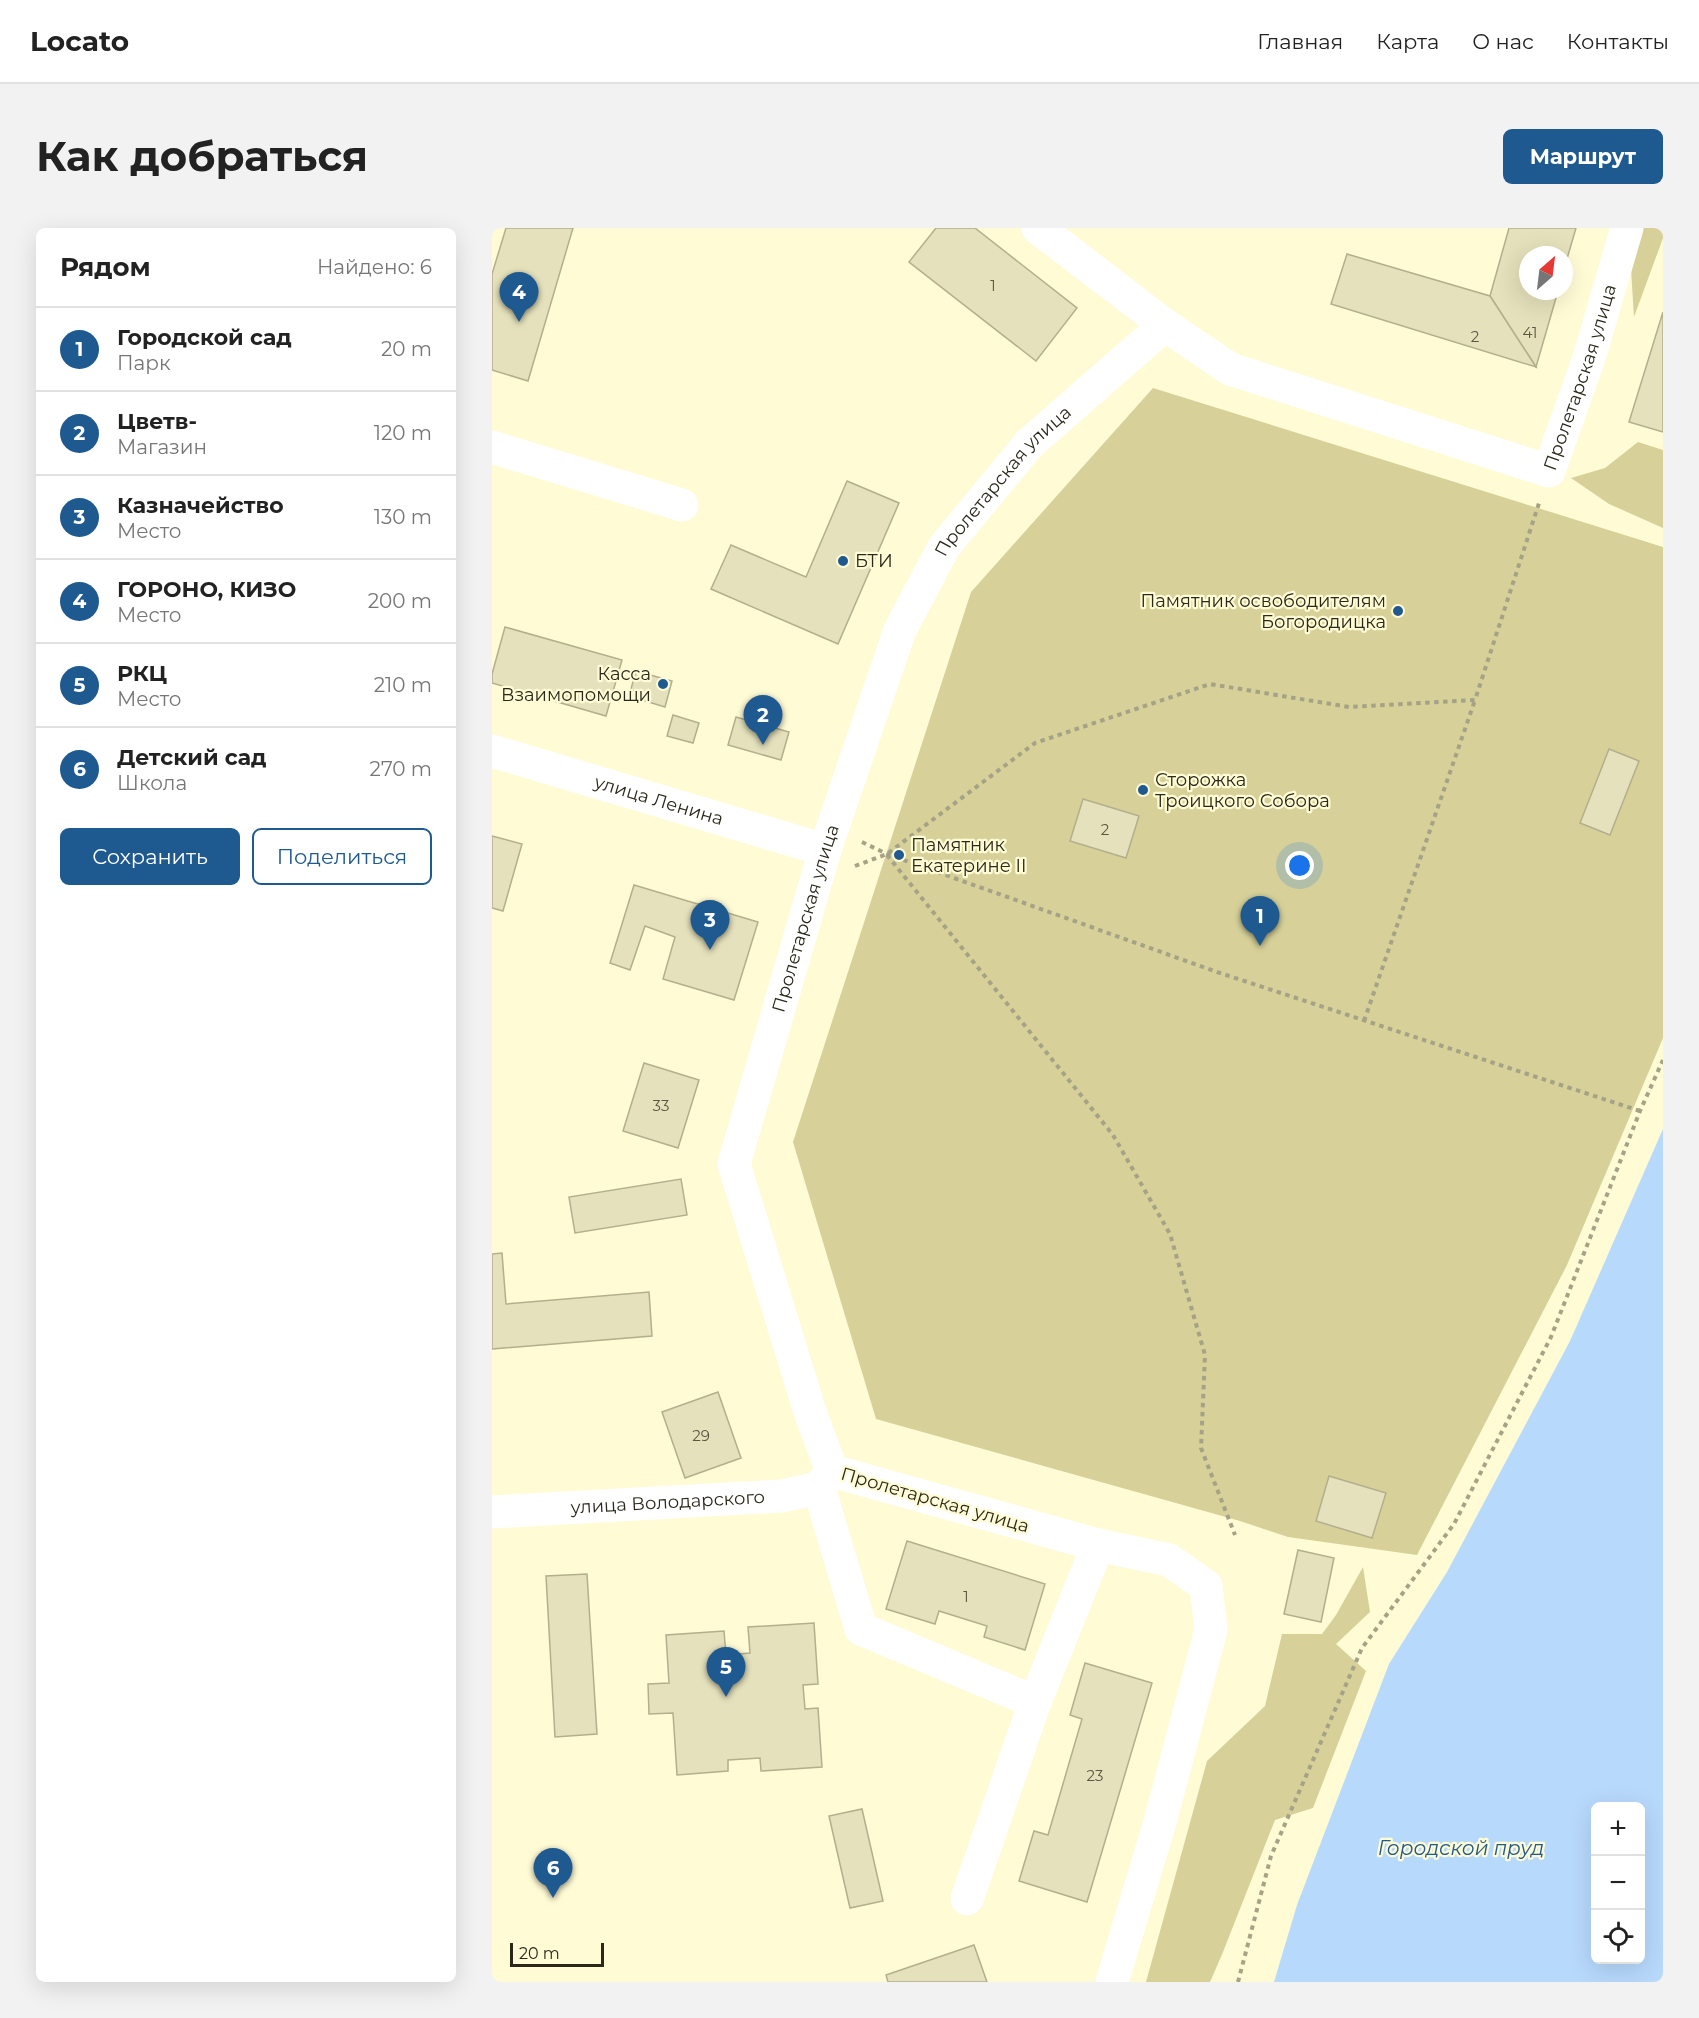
<!DOCTYPE html>
<html lang="ru">
<head>
<meta charset="utf-8">
<style>
  body { margin:0; font-family:Montserrat,sans-serif; background:#f2f2f2; color:#222 }
  .controls { position:absolute; right:18px; bottom:18px; display:grid; overflow:hidden; border-radius:9px; box-shadow:0 6px 24px #0002 }
  .controls button { width:54px; height:54px; display:grid; place-items:center; padding:0; border:0; border-bottom:2px solid #e0e0e0; background:#fff; color:#222; font:30px sans-serif }
  .compass { position:absolute; left:1027px; top:18px; width:54px; height:54px; border-radius:50%; background:#fff; box-shadow:0 6px 24px #0002; rotate:28deg }
  .scale { position:absolute; left:18px; bottom:15px; width:94px; box-sizing:border-box; padding-left:6px; border:3px solid #2a281a; border-top:0; font-size:16px; line-height:21px; white-space:nowrap; color:#2a281a; -webkit-text-stroke:4px #fffbd5; paint-order:stroke }
  .you { position:absolute; left:808px; top:638px; width:21px; height:21px; margin:-15px; border:4px solid #fff; border-radius:50%; background:#1a73e8; box-shadow:0 0 0 9px #1a73e833 }
  .badge { display:grid; place-items:center; width:39px; height:39px; border-radius:50%; background:#1e5990; color:#fff; font-size:20px; font-weight:700 }
  .pin { position:absolute; translate:-50% -50px; filter:drop-shadow(0 2px 3px #0008) }
  .pin::after { content:''; position:absolute; top:32px; width:21px; height:18px; background:inherit; clip-path:polygon(0 0,100% 0,50% 100%) }
  .list { margin:0; padding:0; list-style:none }
  h2 { display:flex; justify-content:space-between; align-items:center; height:78px; margin:0; padding:0 24px; font-size:26px }
  h2 small { font-size:20px; font-weight:400; color:#767676 }
  .list li { display:grid; grid-template-columns:39px 1fr auto; gap:18px; align-items:center; box-sizing:border-box; height:84px; padding:0 24px; border-top:2px solid #e0e0e0 }
  .list b { display:block; font-size:22px; white-space:nowrap }
  .list p { margin:0; font-size:20px; white-space:nowrap; color:#767676 }
  .list em { font-size:20px; font-style:normal; color:#767676 }
  .actions { display:flex; gap:12px; padding:18px 24px }
  .actions a { flex:1; padding:14px 0; border:2px solid #1e5990; border-radius:9px; text-align:center; font-size:21px; color:#1e5990 }
  .actions .main { background:#1e5990; color:#fff }
  .icon { flex:none; width:33px; height:33px; fill:none; stroke:currentColor; stroke-width:2; stroke-linecap:round; stroke-linejoin:round }
  .map { position:relative; flex:none; width:1171px; height:1754px; overflow:hidden; border-radius:9px }
  header { display:flex; align-items:center; gap:36px; box-sizing:border-box; height:84px; padding:0 30px; background:#fff; border-bottom:2px solid #e0e0e0 }
  header strong { font-size:28px }
  nav { display:flex; gap:33px; margin-inline-start:auto; font-size:21px }
  .intro { display:flex; align-items:center; justify-content:space-between; box-sizing:border-box; height:144px; padding:0 36px }
  h1 { margin:0; font-size:42px }
  .button { padding:15px 27px; border-radius:9px; background:#1e5990; color:#fff; font-size:21px; font-weight:700 }
  main { display:flex; gap:36px; padding:0 36px }
  aside { flex:1; background:#fff; border-radius:9px; box-shadow:0 6px 24px #0002 }
  .map>svg:first-child { display:block }
  .green { fill:#d7d199 }
  .water { fill:#b7d9fc; fill-rule:evenodd }
  .building { fill:#e5e1bc; stroke:#b3af8c; stroke-width:1.5 }
  .lines { fill:none; stroke-linecap:round; stroke-linejoin:round }
  .path { stroke:#a5a286; stroke-width:4; stroke-dasharray:4.5 4.5; stroke-linecap:butt }
  .minor { stroke:#fff; stroke-width:33 }
  .poi-dot { fill:#1e5990; stroke:#fffbd5; stroke-width:2 }
  .labels { text-anchor:middle; dominant-baseline:central; stroke-width:4.5; stroke-linejoin:round; paint-order:stroke }
  .number-label { font-size:15px; fill:#595642 }
  .street-label { font-size:18px; fill:#2a281a; stroke:#fffbd5 }
  .poi-label { font-size:18px; fill:#2a281a; stroke:#fffbd5; text-anchor:start }
  .water-label { font-size:20px; font-style:italic; fill:#215a90; stroke:#fffbd5 }
</style>
</head>
<body>
<header>
<strong>Locato</strong>
<nav><a>Главная</a><a>Карта</a><a>О нас</a><a>Контакты</a></nav>
</header>
<div class="intro"><h1>Как добраться</h1><a class="button">Маршрут</a></div>
<main>
<aside>
<h2>Рядом<small>Найдено: 6</small></h2>
<ul class="list">
<li><span class="badge">1</span><div><b>Городской сад</b><p>Парк</p></div><em>20 m</em></li>
<li><span class="badge">2</span><div><b>Цветв-</b><p>Магазин</p></div><em>120 m</em></li>
<li><span class="badge">3</span><div><b>Казначейство</b><p>Место</p></div><em>130 m</em></li>
<li><span class="badge">4</span><div><b>ГОРОНО, КИЗО</b><p>Место</p></div><em>200 m</em></li>
<li><span class="badge">5</span><div><b>РКЦ</b><p>Место</p></div><em>210 m</em></li>
<li><span class="badge">6</span><div><b>Детский сад</b><p>Школа</p></div><em>270 m</em></li>
</ul>
<div class="actions"><a class="main">Сохранить</a><a>Поделиться</a></div>
</aside>
<div class="map">
<svg width="1171" height="1754" viewBox="0 0 1171 1754">
  <rect width="100%" height="100%" fill="#fffbd5"/>
  <g class="green">
    <path d="M1146 0H1171V10L1142 89 1138 25Z"/>
    <path d="M661 160 1171 319V810L1075 1037 925 1327 796 1309 748 1293 384 1191 301 914 479 364Z"/>
    <path d="M1146 214 1171 222V300L1117 276 1079 250 1113 240Z"/>
    <path d="M871 1339 878 1384 844 1416 874 1443 821 1580 783 1592 731 1724 718 1754H654L715 1533 773 1478 790 1406H830L844 1387Z"/>
  </g>
  <path class="water" d="M1171 901V1754H782L805 1677 897 1436 955 1344 1078 1113ZM1104 1578H1148V1732H1104Z"/>
  <g class="building">
    <path d="M14 0H81L36 153 0 142V46Z"/>
    <path d="M444 0H483L585 80 544 133 417 34Z"/>
    <path d="M1017 0H1084L1072 41V27H1036V63H1066L1044 139 998 68Z"/>
    <path d="M855 26 998 68 1044 139 839 76Z"/>
    <path d="M1171 84V204L1137 194Z"/>
    <path d="M355 253 407 275 346 416 219 361 239 317 314 349Z"/>
    <path d="M13 399 130 432 114 488 0 455V446Z"/>
    <path d="M144 443 180 453 173 479 137 468Z"/>
    <path d="M181 487 207 495 201 515 175 508Z"/>
    <path d="M244 489 297 504 289 532 236 517Z"/>
    <path d="M1117 521 1147 533 1118 607 1088 595Z"/>
    <path d="M591 571 647 588 634 630 578 613Z"/>
    <path d="M0 608 30 616 11 683 0 680Z"/>
    <path d="M142 657 266 694 242 772 171 751 183 709 153 698 138 742 118 735Z"/>
    <path d="M152 835 207 852 186 920 131 903Z"/>
    <path d="M189 951 195 987 83 1005 77 969Z"/>
    <path d="M10 1025 14 1076 157 1064 160 1108 0 1121V1026Z"/>
    <path d="M226 1164 249 1230 193 1250 170 1184Z"/>
    <path d="M837 1248 894 1265 880 1310 824 1293Z"/>
    <path d="M415 1313 553 1356 533 1422 492 1409 495 1398 447 1383 443 1396 394 1381Z"/>
    <path d="M806 1322 842 1330 829 1394 792 1386Z"/>
    <path d="M95 1346 105 1506 63 1509 54 1348Z"/>
    <path d="M322 1395 326 1456 311 1457 313 1481 326 1480 330 1539 269 1543 268 1530 236 1532V1543L185 1547 181 1485 157 1486 156 1456 177 1455 174 1407 232 1403 234 1427 258 1425 256 1399Z"/>
    <path d="M593 1435 660 1455 595 1674 527 1653 542 1603 556 1607 590 1491 578 1487Z"/>
    <path d="M370 1581 391 1673 358 1680 337 1588Z"/>
    <path d="M482 1717 495 1754H396L394 1747Z"/>
  </g>
  <g class="lines">
    <g class="path">
      <path d="M370 614 395 626 725 744 1148 883"/>
      <path d="M395 627 621 907 678 1006 713 1127 709 1220 743 1307"/>
      <path d="M363 638 395 626 543 515 718 456 857 479 983 472 1048 272"/>
      <path d="M872 793 983 472"/>
      <path d="M746 1754 779 1628 870 1420 962 1296 1059 1109 1148 883 1171 832"/>
    </g>
    <g class="minor">
      <path d="M546 0 673 97"/>
      <path d="M0 219 190 277"/>
      <path id="s1" d="M0 523 333 622"/>
      <path d="M327 1260 369 1401 543 1474"/>
      <path id="s2" d="M0 1284 290 1268 327 1260 340 1243"/>
      <path d="M475 1671 543 1474 606 1317"/>
      <path id="s3" d="M620 1754 668 1594 719 1402 714 1358 677 1332 606 1317 340 1243 319 1187 242 936 333 622 408 402 452 319 537 216 673 97 738 141 1057 243 1098 127 1135 0"/>
    </g>
  </g>
  <g class="poi-dot">
    <circle cx="351" cy="333" r="6"/>
    <circle cx="906" cy="383" r="6"/>
    <circle cx="171" cy="456" r="6"/>
    <circle cx="651" cy="562" r="6"/>
    <circle cx="407" cy="627" r="6"/>
  </g>
  <g class="labels">
    <g class="number-label">
      <text x="501" y="57">1</text>
      <text x="1038" y="104">41</text>
      <text x="983" y="108">2</text>
      <text x="613" y="601">2</text>
      <text x="169" y="877">33</text>
      <text x="209" y="1207">29</text>
      <text x="474" y="1368">1</text>
      <text x="603" y="1547">23</text>
    </g>
    <g class="street-label">
      <text stroke="none"><textPath href="#s3" startOffset="2606">Пролетарская улица</textPath></text>
      <text stroke="none"><textPath href="#s3" startOffset="1868">Пролетарская улица</textPath></text>
      <text stroke="none"><textPath href="#s1" startOffset="174">улица Ленина</textPath></text>
      <text stroke="none"><textPath href="#s3" startOffset="1382">Пролетарская улица</textPath></text>
      <text transform="translate(443 1272) rotate(16)">Пролетарская улица</text>
      <text stroke="none"><textPath href="#s2" startOffset="176">улица Володарского</textPath></text>
    </g>
    <g class="poi-label">
      <text x="363" y="333">БТИ</text>
      <text x="894" y="373" text-anchor="end">Памятник освободителям<tspan x="894" dy="21">Богородицка</tspan></text>
      <text x="159" y="446" text-anchor="end">Касса<tspan x="159" dy="21">Взаимопомощи</tspan></text>
      <text x="663" y="552">Сторожка<tspan x="663" dy="21">Троицкого Собора</tspan></text>
      <text x="419" y="617">Памятник<tspan x="419" dy="21">Екатерине II</tspan></text>
    </g>
    <g class="water-label">
      <text x="969" y="1620">Городской пруд</text>
    </g>
  </g>
</svg>
<div class="controls">
<button>+</button>
<button>−</button>
<button><svg class="icon" aria-label="locate" viewBox="0 0 24 24"><circle cx="12" cy="12" r="6"/><path d="M12 2v4M12 18v4M2 12h4M18 12h4"/></svg></button>
</div>
<svg class="compass" viewBox="-18 -18 36 36"><path d="M0-13l5 13h-10z" fill="#e53935"/><path d="M0 13l5-13h-10z" fill="#767676"/></svg>
<div class="scale">20 m</div>
<div class="you"></div>
<div class="pin badge" style="left:768px;top:718px">1</div>
<div class="pin badge" style="left:271px;top:517px">2</div>
<div class="pin badge" style="left:218px;top:722px">3</div>
<div class="pin badge" style="left:27px;top:94px">4</div>
<div class="pin badge" style="left:234px;top:1469px">5</div>
<div class="pin badge" style="left:61px;top:1670px">6</div>
</div>
</main>
</body>
</html>
